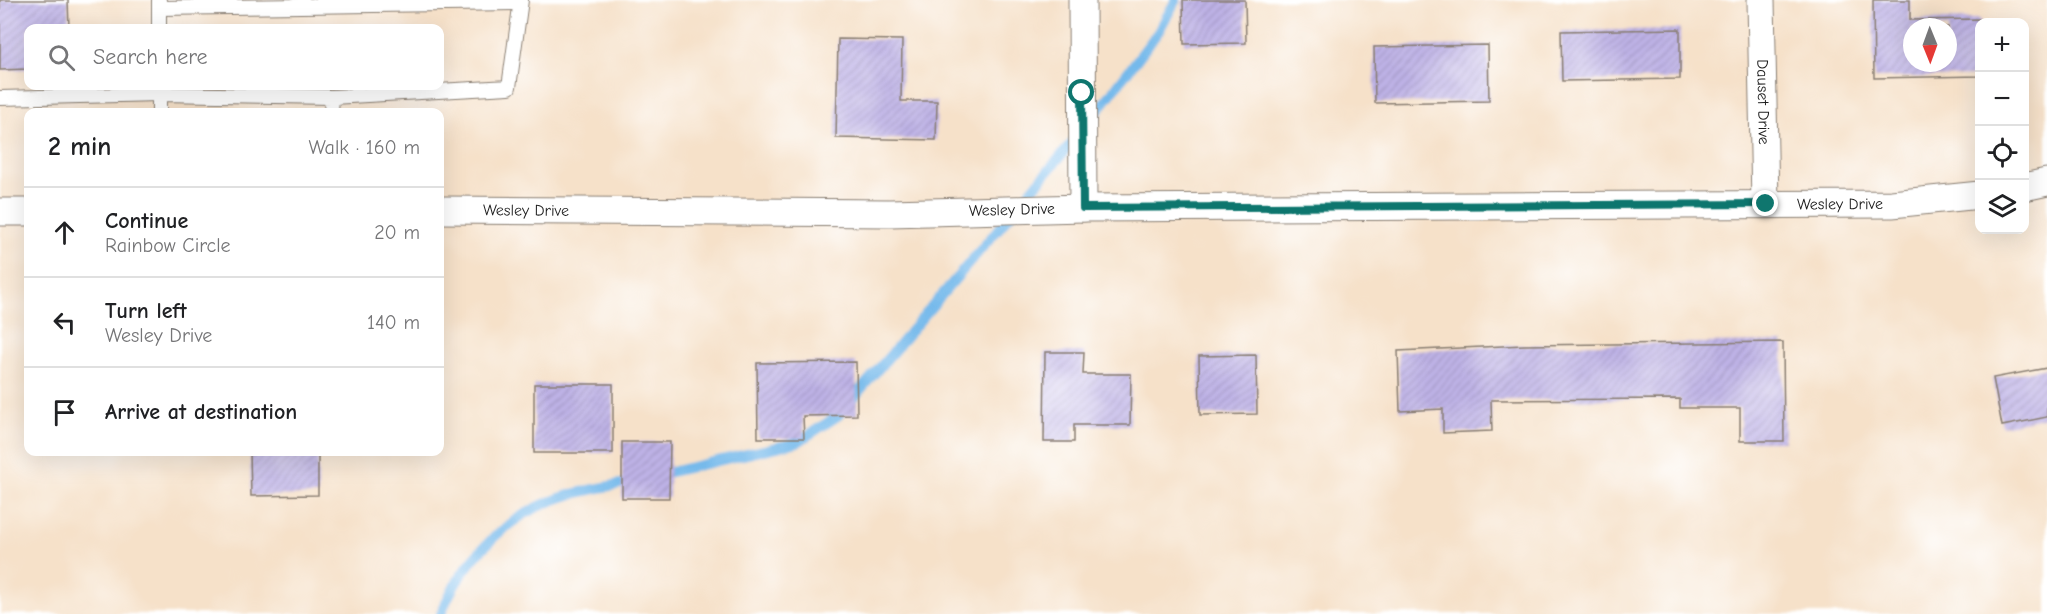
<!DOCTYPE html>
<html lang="en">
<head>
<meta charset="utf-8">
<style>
  body { margin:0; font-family:"Comic Neue",sans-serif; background:#f6f6f6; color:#202124 }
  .controls { position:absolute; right:18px; top:18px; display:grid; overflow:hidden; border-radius:12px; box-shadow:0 6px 24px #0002 }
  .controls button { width:54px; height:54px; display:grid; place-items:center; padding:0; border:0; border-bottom:2px solid #e0e0e0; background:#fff; color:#202124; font:30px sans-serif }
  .compass { position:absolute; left:1903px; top:18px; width:54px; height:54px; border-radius:50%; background:#fff; box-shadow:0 6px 24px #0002; rotate:179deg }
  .stop { position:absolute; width:18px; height:18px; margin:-14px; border:4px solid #0f766e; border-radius:50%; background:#fff }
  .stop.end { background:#0f766e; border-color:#fff; box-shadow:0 2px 6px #0008 }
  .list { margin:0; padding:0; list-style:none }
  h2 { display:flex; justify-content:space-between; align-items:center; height:78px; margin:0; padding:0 24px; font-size:26px }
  h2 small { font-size:20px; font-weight:400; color:#757577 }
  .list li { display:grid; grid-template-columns:39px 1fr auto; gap:18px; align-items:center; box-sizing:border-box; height:90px; padding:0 24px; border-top:2px solid #e0e0e0 }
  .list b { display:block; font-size:22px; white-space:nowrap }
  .list p { margin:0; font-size:20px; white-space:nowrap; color:#757577 }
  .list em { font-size:20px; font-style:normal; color:#757577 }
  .icon { flex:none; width:33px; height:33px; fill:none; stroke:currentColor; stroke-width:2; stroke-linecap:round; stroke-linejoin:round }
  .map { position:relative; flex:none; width:2047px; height:614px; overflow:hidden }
  .search { position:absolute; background:#fff; box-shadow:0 6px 24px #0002; left:24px; top:24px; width:420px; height:66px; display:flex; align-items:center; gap:15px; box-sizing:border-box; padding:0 21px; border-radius:12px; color:#757577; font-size:22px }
  .panel { position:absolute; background:#fff; box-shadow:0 6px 24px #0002; left:24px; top:108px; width:420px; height:348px; border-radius:12px }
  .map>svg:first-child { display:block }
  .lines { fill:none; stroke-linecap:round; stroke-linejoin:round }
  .stream { stroke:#75b9eb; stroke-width:10 }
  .building { fill:url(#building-hatch); fill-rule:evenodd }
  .lane-casing { stroke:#897e72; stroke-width:16 }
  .street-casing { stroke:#897e72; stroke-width:29 }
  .lane { stroke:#fff; stroke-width:14 }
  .street { stroke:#fff; stroke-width:27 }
  .route { stroke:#0f766e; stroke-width:8 }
  .labels { text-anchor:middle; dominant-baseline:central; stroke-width:5; stroke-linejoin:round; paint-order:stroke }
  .street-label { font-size:16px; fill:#1c1c1c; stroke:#fff }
</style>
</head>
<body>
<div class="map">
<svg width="2047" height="614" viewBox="0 0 2047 614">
  <defs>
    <pattern id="building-hatch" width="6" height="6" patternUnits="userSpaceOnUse" patternTransform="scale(1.5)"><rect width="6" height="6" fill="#beb2e6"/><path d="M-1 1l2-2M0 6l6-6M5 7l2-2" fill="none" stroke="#a398c5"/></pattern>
  </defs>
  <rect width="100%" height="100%" fill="#fff"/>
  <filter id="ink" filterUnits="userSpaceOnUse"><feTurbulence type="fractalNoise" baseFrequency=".0167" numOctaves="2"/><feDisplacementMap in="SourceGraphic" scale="12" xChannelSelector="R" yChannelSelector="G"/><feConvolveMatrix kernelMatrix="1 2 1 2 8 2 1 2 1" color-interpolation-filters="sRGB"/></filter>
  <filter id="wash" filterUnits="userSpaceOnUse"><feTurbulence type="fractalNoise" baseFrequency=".008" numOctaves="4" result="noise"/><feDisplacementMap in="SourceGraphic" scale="24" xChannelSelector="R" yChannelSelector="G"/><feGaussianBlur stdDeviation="1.35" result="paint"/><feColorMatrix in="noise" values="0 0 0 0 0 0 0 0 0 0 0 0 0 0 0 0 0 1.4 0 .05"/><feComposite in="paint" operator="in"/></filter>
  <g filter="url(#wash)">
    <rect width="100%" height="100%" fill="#f6e1c9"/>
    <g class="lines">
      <g class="stream">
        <path d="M1088 124 1158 32 1176 0"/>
        <path d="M658 475 798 442 839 415 1078 136"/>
        <path d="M441 614C460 564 506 516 557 499 581 490 609 487 634 481"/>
      </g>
    </g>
    <g id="blocks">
      <g class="building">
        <path d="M0 0H68L69 28H28V69L0 70Z"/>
        <path d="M1183 0H1245L1246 43 1184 44Z"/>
        <path d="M1873 0H1910V20L1980 19V76L1874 78ZM1912 27H1948V63H1912Z"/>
        <path d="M1680 29V79L1562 81 1561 31Z"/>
        <path d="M838 39 902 40 901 101H937L936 140 836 138Z"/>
        <path d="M1488 45 1489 101 1375 103 1374 47Z"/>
        <path d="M1783 342 1784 441H1740V408H1680V399L1491 400 1492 431 1443 433V409L1400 411 1398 351 1524 345Z"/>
        <path d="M1045 352H1084L1083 374H1131L1130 425H1074V442H1044Z"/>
        <path d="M1256 355 1257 414 1200 415 1199 356Z"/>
        <path d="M856 362 857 415 803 416 804 438H758L757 363Z"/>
        <path d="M2047 368V417L2002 426 1993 378Z"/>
        <rect x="534" y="384" width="79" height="69"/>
        <path d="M622 442H670L669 498H622Z"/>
        <path d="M250 452H318V495L251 496Z"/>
      </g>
    </g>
  </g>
  <g filter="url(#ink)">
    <use href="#blocks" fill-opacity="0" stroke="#897e72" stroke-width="1.5"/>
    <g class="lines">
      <g class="lane-casing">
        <g id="lane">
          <path d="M159 8 520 3"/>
          <path d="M159 28V0"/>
          <path d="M332 97 509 87 521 0"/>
          <path d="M0 98 159 94V88"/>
          <path d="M159 112V94L332 97 331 112"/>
        </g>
      </g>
      <g class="street-casing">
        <g id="street">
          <path d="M1082 0 1083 208"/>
          <path id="s1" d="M1761 0 1765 204"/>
          <path d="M2024 187 2047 182"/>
          <path id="s2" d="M440 210 890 213 1083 208 1892 204 1980 195"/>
          <path d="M0 212H28"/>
        </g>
      </g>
      <use href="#lane" class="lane"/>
      <use href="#street" class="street"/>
    </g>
  </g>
  <g class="lines" filter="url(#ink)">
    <path class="route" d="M1082 93 1083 208 1766 204"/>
  </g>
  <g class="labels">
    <g class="street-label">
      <text stroke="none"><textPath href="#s1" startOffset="102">Dauset Drive</textPath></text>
      <text stroke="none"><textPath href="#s2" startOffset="1400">Wesley Drive</textPath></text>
      <text stroke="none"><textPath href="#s2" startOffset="572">Wesley Drive</textPath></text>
      <text stroke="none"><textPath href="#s2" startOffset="86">Wesley Drive</textPath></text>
    </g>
  </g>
</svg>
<div class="controls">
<button>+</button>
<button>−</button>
<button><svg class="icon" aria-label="locate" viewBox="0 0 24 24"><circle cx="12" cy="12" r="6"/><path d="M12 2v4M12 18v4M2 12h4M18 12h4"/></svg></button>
<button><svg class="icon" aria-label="layers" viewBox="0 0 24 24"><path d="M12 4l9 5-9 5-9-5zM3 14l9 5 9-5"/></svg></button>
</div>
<svg class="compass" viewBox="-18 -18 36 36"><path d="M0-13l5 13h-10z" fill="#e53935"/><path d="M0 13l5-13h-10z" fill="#757577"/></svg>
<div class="stop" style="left:1082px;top:93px"></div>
<div class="stop end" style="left:1766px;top:204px"></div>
<div class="search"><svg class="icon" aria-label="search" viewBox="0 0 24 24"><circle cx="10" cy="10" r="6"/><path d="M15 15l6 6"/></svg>Search here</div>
<section class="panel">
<h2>2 min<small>Walk · 160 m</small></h2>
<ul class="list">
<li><svg class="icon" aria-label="ahead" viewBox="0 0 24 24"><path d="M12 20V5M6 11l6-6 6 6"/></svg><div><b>Continue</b><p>Rainbow Circle</p></div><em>20 m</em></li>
<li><svg class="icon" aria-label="left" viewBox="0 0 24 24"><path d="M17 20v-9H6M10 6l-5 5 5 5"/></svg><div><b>Turn left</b><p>Wesley Drive</p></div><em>140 m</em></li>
<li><svg class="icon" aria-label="arrive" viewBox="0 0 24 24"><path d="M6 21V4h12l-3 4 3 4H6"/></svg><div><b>Arrive at destination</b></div></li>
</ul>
</section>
</div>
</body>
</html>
